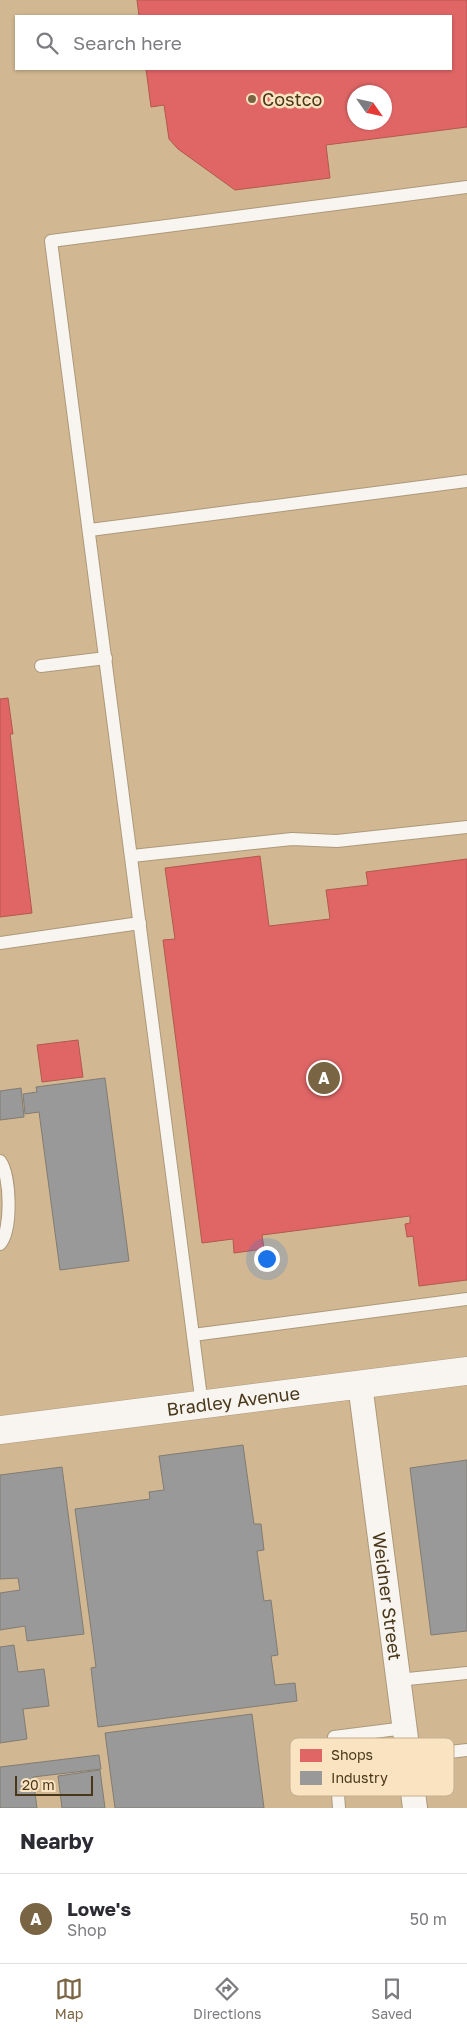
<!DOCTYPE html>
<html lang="en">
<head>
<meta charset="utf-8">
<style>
  body { margin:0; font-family:"Golos Text",sans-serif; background:#f2f2f3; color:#2b2b33 }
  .compass { position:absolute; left:347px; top:85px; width:45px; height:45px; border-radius:50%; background:#fff; box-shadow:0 1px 4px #0004; rotate:124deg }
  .scale { position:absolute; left:15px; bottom:12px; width:78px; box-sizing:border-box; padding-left:5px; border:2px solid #493719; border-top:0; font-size:14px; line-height:18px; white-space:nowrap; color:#493719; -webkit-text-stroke:4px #fae3c1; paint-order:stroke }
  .you { position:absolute; left:266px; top:1258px; width:18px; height:18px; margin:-12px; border:4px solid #fff; border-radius:50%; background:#1a73e8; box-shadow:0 0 0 8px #1a73e833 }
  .badge { display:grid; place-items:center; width:32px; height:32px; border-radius:50%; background:#796443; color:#fff; font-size:16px; font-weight:700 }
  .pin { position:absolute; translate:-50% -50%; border:2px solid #fff; box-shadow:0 1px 5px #0006 }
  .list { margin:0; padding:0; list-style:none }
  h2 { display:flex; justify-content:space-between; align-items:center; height:65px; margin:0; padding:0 20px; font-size:21px }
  h2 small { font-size:16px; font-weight:400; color:#7c7c81 }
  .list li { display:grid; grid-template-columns:32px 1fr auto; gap:15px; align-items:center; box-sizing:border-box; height:90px; padding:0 20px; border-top:1px solid #e1e1e2 }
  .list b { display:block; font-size:19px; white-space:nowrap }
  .list p { margin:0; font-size:16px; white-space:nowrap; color:#7c7c81 }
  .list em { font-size:16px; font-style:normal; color:#7c7c81 }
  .icon { flex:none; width:28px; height:28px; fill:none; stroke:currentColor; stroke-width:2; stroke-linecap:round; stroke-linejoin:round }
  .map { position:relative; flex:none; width:467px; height:1808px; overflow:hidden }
  .search { position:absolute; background:#fff; box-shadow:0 1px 4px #0004; left:15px; right:15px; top:15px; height:55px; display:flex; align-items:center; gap:12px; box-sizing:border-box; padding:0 18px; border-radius:0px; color:#7c7c81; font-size:19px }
  .sheet { height:155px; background:#fff }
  nav { display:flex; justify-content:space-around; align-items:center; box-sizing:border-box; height:70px; border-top:1px solid #e1e1e2; background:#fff; font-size:14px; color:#7c7c81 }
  nav a { display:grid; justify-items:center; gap:2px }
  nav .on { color:#796443 }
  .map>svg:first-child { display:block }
  .shops { fill:#e06666; stroke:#b3584f; fill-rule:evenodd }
  .industry { fill:#999; stroke:#817c73 }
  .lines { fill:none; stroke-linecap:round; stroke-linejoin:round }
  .service-casing { stroke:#ac997a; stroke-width:14 }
  .minor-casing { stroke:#ac997a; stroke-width:26 }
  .tertiary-casing { stroke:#ac997a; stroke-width:29 }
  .service { stroke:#f8f4ef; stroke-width:12 }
  .minor { stroke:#f8f4ef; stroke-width:24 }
  .tertiary { stroke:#f8f4ef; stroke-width:28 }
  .poi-dot { fill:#796443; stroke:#fae3c1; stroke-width:2 }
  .labels { text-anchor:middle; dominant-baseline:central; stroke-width:5; stroke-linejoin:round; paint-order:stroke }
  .poi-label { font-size:18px; fill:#493719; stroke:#fae3c1; text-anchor:start }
  .street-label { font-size:18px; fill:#493719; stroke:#fae3c1 }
  .key { fill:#fae3c1; stroke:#c5af8f; stroke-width:1 }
  .key-label { font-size:14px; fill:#493719 }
</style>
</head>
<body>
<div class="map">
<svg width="467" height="1808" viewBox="0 0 467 1808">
  <rect width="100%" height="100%" fill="#d1b892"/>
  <g class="shops">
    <path d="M137 0H467V127L326 145 330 178 235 190 178 149 169 139 164 105 151 107 146 69H451V16H139ZM354 92H384V122H354Z"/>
    <path d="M8 698 13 734H10L32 913 0 917V699Z"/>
    <path d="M260 856 269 926 330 919 326 890 368 885 366 872 467 859V1280L419 1286 413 1236 407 1237 405 1224 410 1223V1216L262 1235 264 1249 234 1253 233 1239 202 1243 163 940 175 939 165 868Z"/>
    <path d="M78 1040 83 1077 42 1082 37 1045Z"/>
  </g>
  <g class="industry">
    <path d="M105 1078 129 1261 60 1270 39 1112 25 1114 23 1094 37 1092 36 1087Z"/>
    <path d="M21 1088 24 1117 0 1120V1091Z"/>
    <path d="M243 1445 254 1524H261L264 1550 257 1551 264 1601 271 1600 278 1655 271 1656 275 1685 295 1683 297 1701 98 1727 91 1668 96 1667 75 1509 150 1499 149 1492 164 1490 159 1456Z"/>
    <path d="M467 1460V1631L431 1635 410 1468Z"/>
    <path d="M62 1467 84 1634 27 1641 25 1626 0 1630V1593L20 1590 18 1578 0 1579V1475Z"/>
    <path d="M14 1645 18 1672 44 1669 49 1706 23 1709 27 1739 0 1743V1647Z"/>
    <path d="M252 1714 264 1808H115L105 1733Z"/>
    <path d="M99 1755 101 1769 33 1777 37 1808H0V1767Z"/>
    <path d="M100 1770 105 1808H62L58 1776Z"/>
  </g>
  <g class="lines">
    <g class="service-casing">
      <g id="service">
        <path d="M90 530 467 481"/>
        <path d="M41 666 106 658"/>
        <path d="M132 856 292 839 337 841 467 827"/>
        <path d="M0 943 140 923"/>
        <path d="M0 1161C11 1175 12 1231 0 1244"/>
        <path d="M193 1335 467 1299"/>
        <path d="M202 1405 51 241 467 187"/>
        <path d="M398 1680 467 1673"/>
        <path d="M408 1757 467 1750"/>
        <path d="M339 1808 334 1737 405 1728"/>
      </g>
    </g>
    <g class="minor-casing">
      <g id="minor">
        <path id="s1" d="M360 1384 415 1808"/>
      </g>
    </g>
    <g class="tertiary-casing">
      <g id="tertiary">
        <path id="s2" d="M0 1430 467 1371"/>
      </g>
    </g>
    <use href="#service" class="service"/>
    <use href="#minor" class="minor"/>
    <use href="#tertiary" class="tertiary"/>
  </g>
  <circle class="poi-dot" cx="252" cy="99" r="5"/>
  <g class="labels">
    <g class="poi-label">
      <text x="262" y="99">Costco</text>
    </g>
    <g class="street-label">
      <text stroke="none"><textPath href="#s2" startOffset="235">Bradley Avenue</textPath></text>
      <text stroke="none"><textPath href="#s1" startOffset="214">Weidner Street</textPath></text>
    </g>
  </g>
  <rect x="290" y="1738" width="164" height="58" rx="8" class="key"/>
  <rect x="300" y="1749" width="22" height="13" fill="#e06666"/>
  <rect x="300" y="1771" width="22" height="14" fill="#999"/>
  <g class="key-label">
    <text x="331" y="1760">Shops</text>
    <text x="331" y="1783">Industry</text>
  </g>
</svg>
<svg class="compass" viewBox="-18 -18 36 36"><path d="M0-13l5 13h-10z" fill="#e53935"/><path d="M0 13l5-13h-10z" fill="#7c7c81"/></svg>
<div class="scale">20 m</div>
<div class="you"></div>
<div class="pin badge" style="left:324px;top:1078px">A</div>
<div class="search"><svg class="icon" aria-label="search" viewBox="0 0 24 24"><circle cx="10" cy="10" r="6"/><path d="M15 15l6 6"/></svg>Search here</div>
</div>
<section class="sheet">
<h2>Nearby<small></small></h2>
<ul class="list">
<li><span class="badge">A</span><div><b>Lowe's</b><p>Shop</p></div><em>50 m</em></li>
</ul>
</section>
<nav>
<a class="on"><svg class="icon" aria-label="map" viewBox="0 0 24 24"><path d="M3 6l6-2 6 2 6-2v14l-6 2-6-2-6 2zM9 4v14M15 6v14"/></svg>Map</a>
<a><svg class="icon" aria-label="directions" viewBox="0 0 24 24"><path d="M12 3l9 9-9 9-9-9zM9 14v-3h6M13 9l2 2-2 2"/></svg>Directions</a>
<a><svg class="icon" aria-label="saved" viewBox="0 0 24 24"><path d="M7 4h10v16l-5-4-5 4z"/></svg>Saved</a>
</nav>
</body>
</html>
